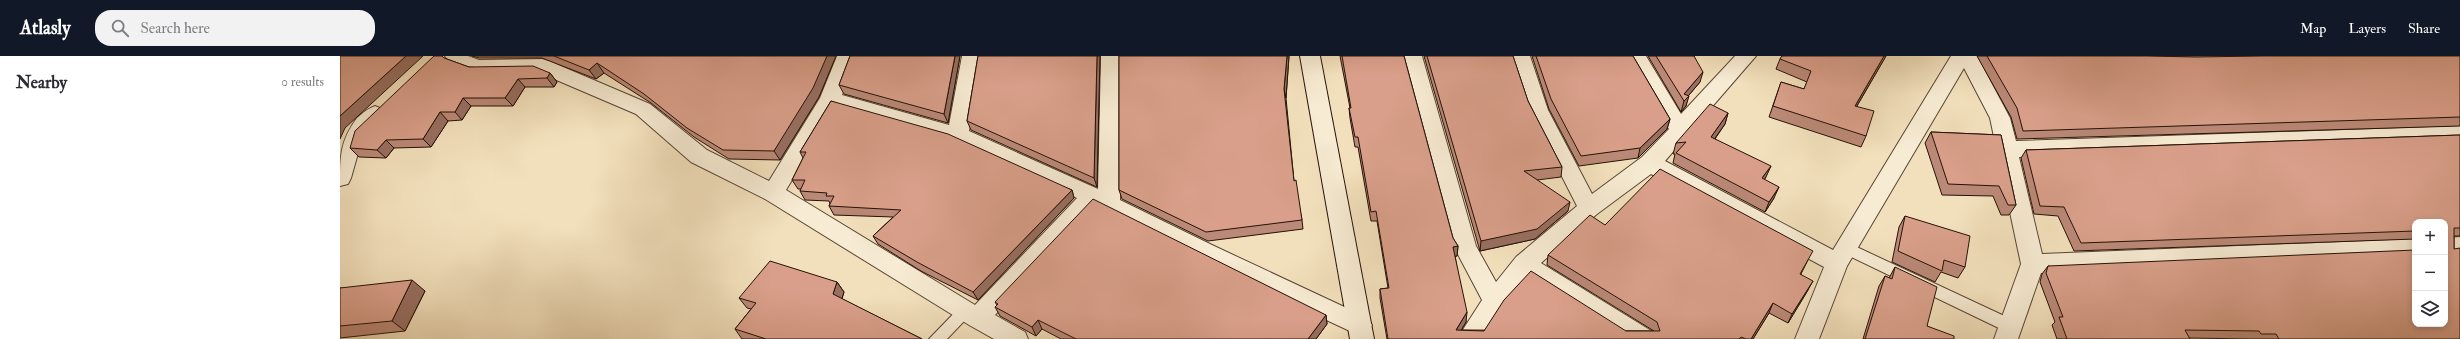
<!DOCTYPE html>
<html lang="en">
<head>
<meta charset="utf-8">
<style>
  body { margin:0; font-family:"IM FELL Double Pica",serif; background:#f2f2f3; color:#2b2b33 }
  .controls { position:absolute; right:12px; bottom:12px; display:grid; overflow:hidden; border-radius:8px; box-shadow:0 2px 6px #0003 }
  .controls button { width:36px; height:36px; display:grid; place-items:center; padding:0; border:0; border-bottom:1px solid #e1e1e2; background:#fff; color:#2b2b33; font:20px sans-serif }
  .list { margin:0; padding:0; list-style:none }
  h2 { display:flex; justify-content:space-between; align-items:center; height:52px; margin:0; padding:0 16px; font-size:17px }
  h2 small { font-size:13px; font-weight:400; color:#7c7c81 }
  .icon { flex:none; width:22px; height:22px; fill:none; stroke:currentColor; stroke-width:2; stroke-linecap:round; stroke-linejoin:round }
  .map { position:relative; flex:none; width:2120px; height:283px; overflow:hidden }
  header { display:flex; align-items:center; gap:24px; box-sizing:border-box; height:56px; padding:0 20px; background:#111827; color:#fff }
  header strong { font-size:19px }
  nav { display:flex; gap:22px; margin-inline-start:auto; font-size:14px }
  .search { width:280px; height:36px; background:#f2f2f3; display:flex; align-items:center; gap:10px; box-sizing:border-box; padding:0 14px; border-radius:16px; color:#7c7c81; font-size:15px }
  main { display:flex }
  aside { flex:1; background:#fff }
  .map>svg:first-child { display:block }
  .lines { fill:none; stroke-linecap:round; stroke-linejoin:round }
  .lane-casing { stroke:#584534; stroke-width:2 }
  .street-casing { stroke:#584534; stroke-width:2 }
  .secondary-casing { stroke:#251106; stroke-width:2 }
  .lane { fill:#f7ebd3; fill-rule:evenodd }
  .street { fill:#f7ebd3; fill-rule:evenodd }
  .secondary { fill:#f7ebd3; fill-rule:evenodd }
  .wall { fill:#bb8977; stroke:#251106 }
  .shaded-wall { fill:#986f61; stroke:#251106 }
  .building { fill:#d99f8a; stroke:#251106 }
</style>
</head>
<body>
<header>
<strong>Atlasly</strong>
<div class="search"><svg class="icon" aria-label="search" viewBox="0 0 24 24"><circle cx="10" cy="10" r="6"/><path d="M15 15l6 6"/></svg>Search here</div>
<nav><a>Map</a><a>Layers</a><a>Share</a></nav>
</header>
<main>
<aside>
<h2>Nearby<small>0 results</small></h2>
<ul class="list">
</ul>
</aside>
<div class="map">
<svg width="2120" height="283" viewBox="0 0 2120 283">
  <rect width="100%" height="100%" fill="#f2e0bc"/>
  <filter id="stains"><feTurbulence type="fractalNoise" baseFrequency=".005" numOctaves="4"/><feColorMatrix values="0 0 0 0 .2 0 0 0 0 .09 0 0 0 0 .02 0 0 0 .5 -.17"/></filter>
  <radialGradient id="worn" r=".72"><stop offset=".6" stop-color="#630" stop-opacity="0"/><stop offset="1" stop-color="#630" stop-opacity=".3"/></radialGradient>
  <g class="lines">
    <g class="lane-casing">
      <g id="lane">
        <path d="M1506 186 1675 265 1678 270 1675 275 1670 276 1665 275 1501 196 1499 192 1501 188Z"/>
        <path d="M625 249 630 251 633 255 630 259 607 283H589L620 251Z"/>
      </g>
    </g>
    <g class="street-casing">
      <g id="street">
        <path d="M105 0H128L139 4 202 3 209 5 310 48 367 94 429 125 480 42 497 0H517L502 39 609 69 622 0H642L629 75 758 133 761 0H781L780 144 872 189 1028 262 1032 269 1028 276 1020 279 1012 276 856 203 756 151 655 259 685 276 688 283H654L629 269 425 143 351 106 296 58 200 17 137 18 112 9ZM495 52 612 85 737 142 635 249 446 134Z"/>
        <path d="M1062 0H1082L1136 190 1156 226 1176 201 1237 150 1188 54 1170 0H1190L1208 54 1252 138 1302 101 1329 73 1286 0H1306L1341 58 1395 0H1416L1325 105 1493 194 1611 0H1637L1670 62 1676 85 2120 70V86L1679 101 1702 198 2075 183V201L1701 217 1678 283H1654L1681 208 1650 62 1624 12 1507 210 1479 283H1455L1484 211 1311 118 1257 158 1201 207 1313 276 1316 283H1284L1187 221 1162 252 1142 283H1117L1142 244 1114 191Z"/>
        <path d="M35 50 42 53 45 58 22 83 11 122 8 128 0 130C0 100 0 85 17 62 23 57 27 53 35 50Z"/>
        <path d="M2120 181V199L2105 200V182Z"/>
      </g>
    </g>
    <g class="secondary-casing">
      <path id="secondary" d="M960 0H980L1034 283H1010Z"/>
    </g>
    <use href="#lane" class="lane"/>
    <use href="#street" class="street"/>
    <use href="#secondary" class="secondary"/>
  </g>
  <g class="wall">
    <path d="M132 0H496L479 41 440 104 389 103 354 81 311 47 264 17 256 23 202 2H139Z"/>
    <path d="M510 0H620L608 67 504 38 499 29Z"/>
    <path d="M638 0H760L757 131 631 74 627 65Z"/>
    <path d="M779 0H949L946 42 954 125 962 164 963 173 868 185 782 143 779 134Z"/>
    <path d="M1000 0H1064L1113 182 1118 190 1117 200H1115L1126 266 1121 274 1314 275 1207 209 1208 199 1265 169 1468 204 1461 218 1468 234 1448 267 1429 257 1413 283H1047L1040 242V233L1048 232 1037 165H1031L1018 91H1015L1010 62 1009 52H1010Z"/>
    <path d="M1084 0H1173L1188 45 1222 111 1221 121 1197 124 1228 155 1195 183 1140 195Z"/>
    <path d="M1192 0H1293L1330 63 1327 73 1298 102 1239 110 1209 53Z"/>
    <path d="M1308 0H1354L1360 26 1348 40 1346 50 1341 56Z"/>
    <path d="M1442 0H1546L1517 50 1526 80 1521 91 1429 61 1441 26 1464 33 1467 26 1436 13 1440 3Z"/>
    <path d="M1637 0H1807L1856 1 2120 0V70L1677 83 1671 61Z"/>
    <path d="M104 2 129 11 210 17 217 26 214 31H185L173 50H131L122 64 108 65 91 91 54 92 46 102 19 101 10 92Z"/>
    <path d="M491 45 732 134 734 142 638 244 581 215 538 188 533 180 553 161 494 159 489 150 490 148 489 145 465 144 460 135 461 133H458L452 124 463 102 460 96Z"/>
    <path d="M1388 57 1385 68 1375 83 1426 121 1424 124 1434 142 1425 156 1333 107 1335 98H1333L1336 87Z"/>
    <path d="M1591 76 1661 79 1676 149 1669 159H1661L1653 140 1602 139 1585 87Z"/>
    <path d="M2120 79V180H2114V193L2120 283H1910L1849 282 1850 283H1717L1712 269 1715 266 1700 226 1702 218 1708 210 2075 268 2105 166H2075V183L1734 195 1718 160 1694 158 1681 102 1686 94Z"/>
    <path d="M1565 160 1625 211 1618 222 1601 216 1595 226 1552 206 1559 171Z"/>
    <path d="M1555 211 1587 270 1614 283H1523L1539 230 1545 220 1549 222Z"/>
    <path d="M497 226 504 236 502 243 582 283H402L395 273 411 253 407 252 399 242Z"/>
    <path d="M0 232 85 235 65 275 0 282Z"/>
    <path d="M655 246 986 259 987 268 976 283H721L702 273 696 280 660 260 655 251 657 249Z"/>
  </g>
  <g class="shaded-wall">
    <path d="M66 0H83L5 72 0 83V60Z"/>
    <path d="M487 0H496L479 41 440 104 434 95Z"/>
    <path d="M615 0H620L608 67 604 58Z"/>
    <path d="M757 0H760L757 131 754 122Z"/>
    <path d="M947 0H949L946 42 944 33Z"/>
    <path d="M1544 0H1546L1511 60 1515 50Z"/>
    <path d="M257 7 264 17 256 23 249 14Z"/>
    <path d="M1363 16 1360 26 1344 45V38Z"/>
    <path d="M210 17 217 26 214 31 207 22Z"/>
    <path d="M178 23 185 31 173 50 165 42Z"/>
    <path d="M1349 40 1346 50 1341 56 1344 45Z"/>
    <path d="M123 42 131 50 122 64 115 56Z"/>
    <path d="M100 56 108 65 91 91 83 83Z"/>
    <path d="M1388 57 1385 68 1368 92 1371 81Z"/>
    <path d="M1330 63 1327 73 1298 102 1300 92Z"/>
    <path d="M46 84 54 92 46 102 37 94Z"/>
    <path d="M1431 110 1426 121 1418 133 1422 122Z"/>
    <path d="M1439 131 1434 142 1425 156 1429 146Z"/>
    <path d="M732 134 734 142 638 244 633 236Z"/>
    <path d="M1230 146 1228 155 1195 183 1140 195 1141 185Z"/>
    <path d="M1118 190 1117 200 1112 201 1113 191Z"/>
    <path d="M72 224 85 235 65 275 52 265Z"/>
    <path d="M1473 225 1468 234 1448 267 1452 258Z"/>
    <path d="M497 226 504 236 500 248 493 238Z"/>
    <path d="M1433 247 1429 257 1413 283H1411Z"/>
    <path d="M1127 256 1126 266 1116 283V274Z"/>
    <path d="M986 259 987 268 976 283H968Z"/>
    <path d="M698 264 702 273 696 280 692 271Z"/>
  </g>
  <g class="building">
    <path d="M0 0H66L0 60Z"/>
    <path d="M94 0H102L104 2 129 11 193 10 210 17 207 22 178 23 165 42H123L115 56H100L83 83 46 84 37 94 10 92 15 75Z"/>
    <path d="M214 0H487L473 32 434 95 383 94 347 72 304 38 257 7 249 14Z"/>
    <path d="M510 0H615L604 58 499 29Z"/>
    <path d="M638 0H757L754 122 627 65Z"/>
    <path d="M779 0H947L944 33 954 125 956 124 962 164 866 176 779 134Z"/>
    <path d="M1002 0H1064L1113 182 1118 190 1113 191 1127 256 1116 274 1144 275 1164 244 1191 215 1286 275H1320L1317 266 1208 199 1250 159 1265 169 1320 113 1473 195 1460 218 1473 225 1452 258 1433 247 1411 283H1406L1401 281 1399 283H1048L1040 233 1049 232 1036 155 1031 156 1018 81H1015L1009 52H1011Z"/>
    <path d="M1087 0H1173L1188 45 1222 111 1184 115 1230 146 1197 173 1141 185Z"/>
    <path d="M1196 0H1293L1330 63 1300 92 1241 100 1211 43Z"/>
    <path d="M1316 0H1354L1363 16 1344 38 1349 40 1344 45Z"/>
    <path d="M1442 0H1544L1515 50 1534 55 1526 80 1433 50 1441 26 1464 33 1471 15 1440 3Z"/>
    <path d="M1647 0H1807L1856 1 1921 0H2120V61L1683 75 1677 52Z"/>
    <path d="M491 45 608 78 732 134 633 236 577 206 533 180 561 154 489 150 494 140H486L487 137 460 135 465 124H452L466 96H460Z"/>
    <path d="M1370 48 1388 57 1371 81 1431 110 1422 122 1439 131 1429 146 1336 97 1346 86 1336 87Z"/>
    <path d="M1591 76 1661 79 1676 149H1668L1659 130 1608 128Z"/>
    <path d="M2120 79V172H2114V193L2120 192V283H1939L1936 278H1921L1919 275 1845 274 1850 283H1727L1719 261H1723L1706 217 1708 210 2075 194V268H2105V166H2075V175L1741 187 1724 151 1700 150 1686 94Z"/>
    <path d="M753 143 986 259 968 283H736L698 264 692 271 655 251 658 248 655 246Z"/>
    <path d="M1565 160 1630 180 1625 211 1604 204 1602 215 1558 195Z"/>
    <path d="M430 205 497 226 493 238 582 283H426L395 273 416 247 399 242Z"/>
    <path d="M1555 211 1597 231 1587 270 1614 280V283H1525L1545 220 1552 223Z"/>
    <path d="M72 224 52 265 0 270V232Z"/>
  </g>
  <rect width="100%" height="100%" filter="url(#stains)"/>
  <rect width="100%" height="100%" fill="url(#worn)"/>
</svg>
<div class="controls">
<button>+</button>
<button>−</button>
<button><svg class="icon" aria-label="layers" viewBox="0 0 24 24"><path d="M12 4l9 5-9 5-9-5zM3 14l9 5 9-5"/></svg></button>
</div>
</div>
</main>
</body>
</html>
